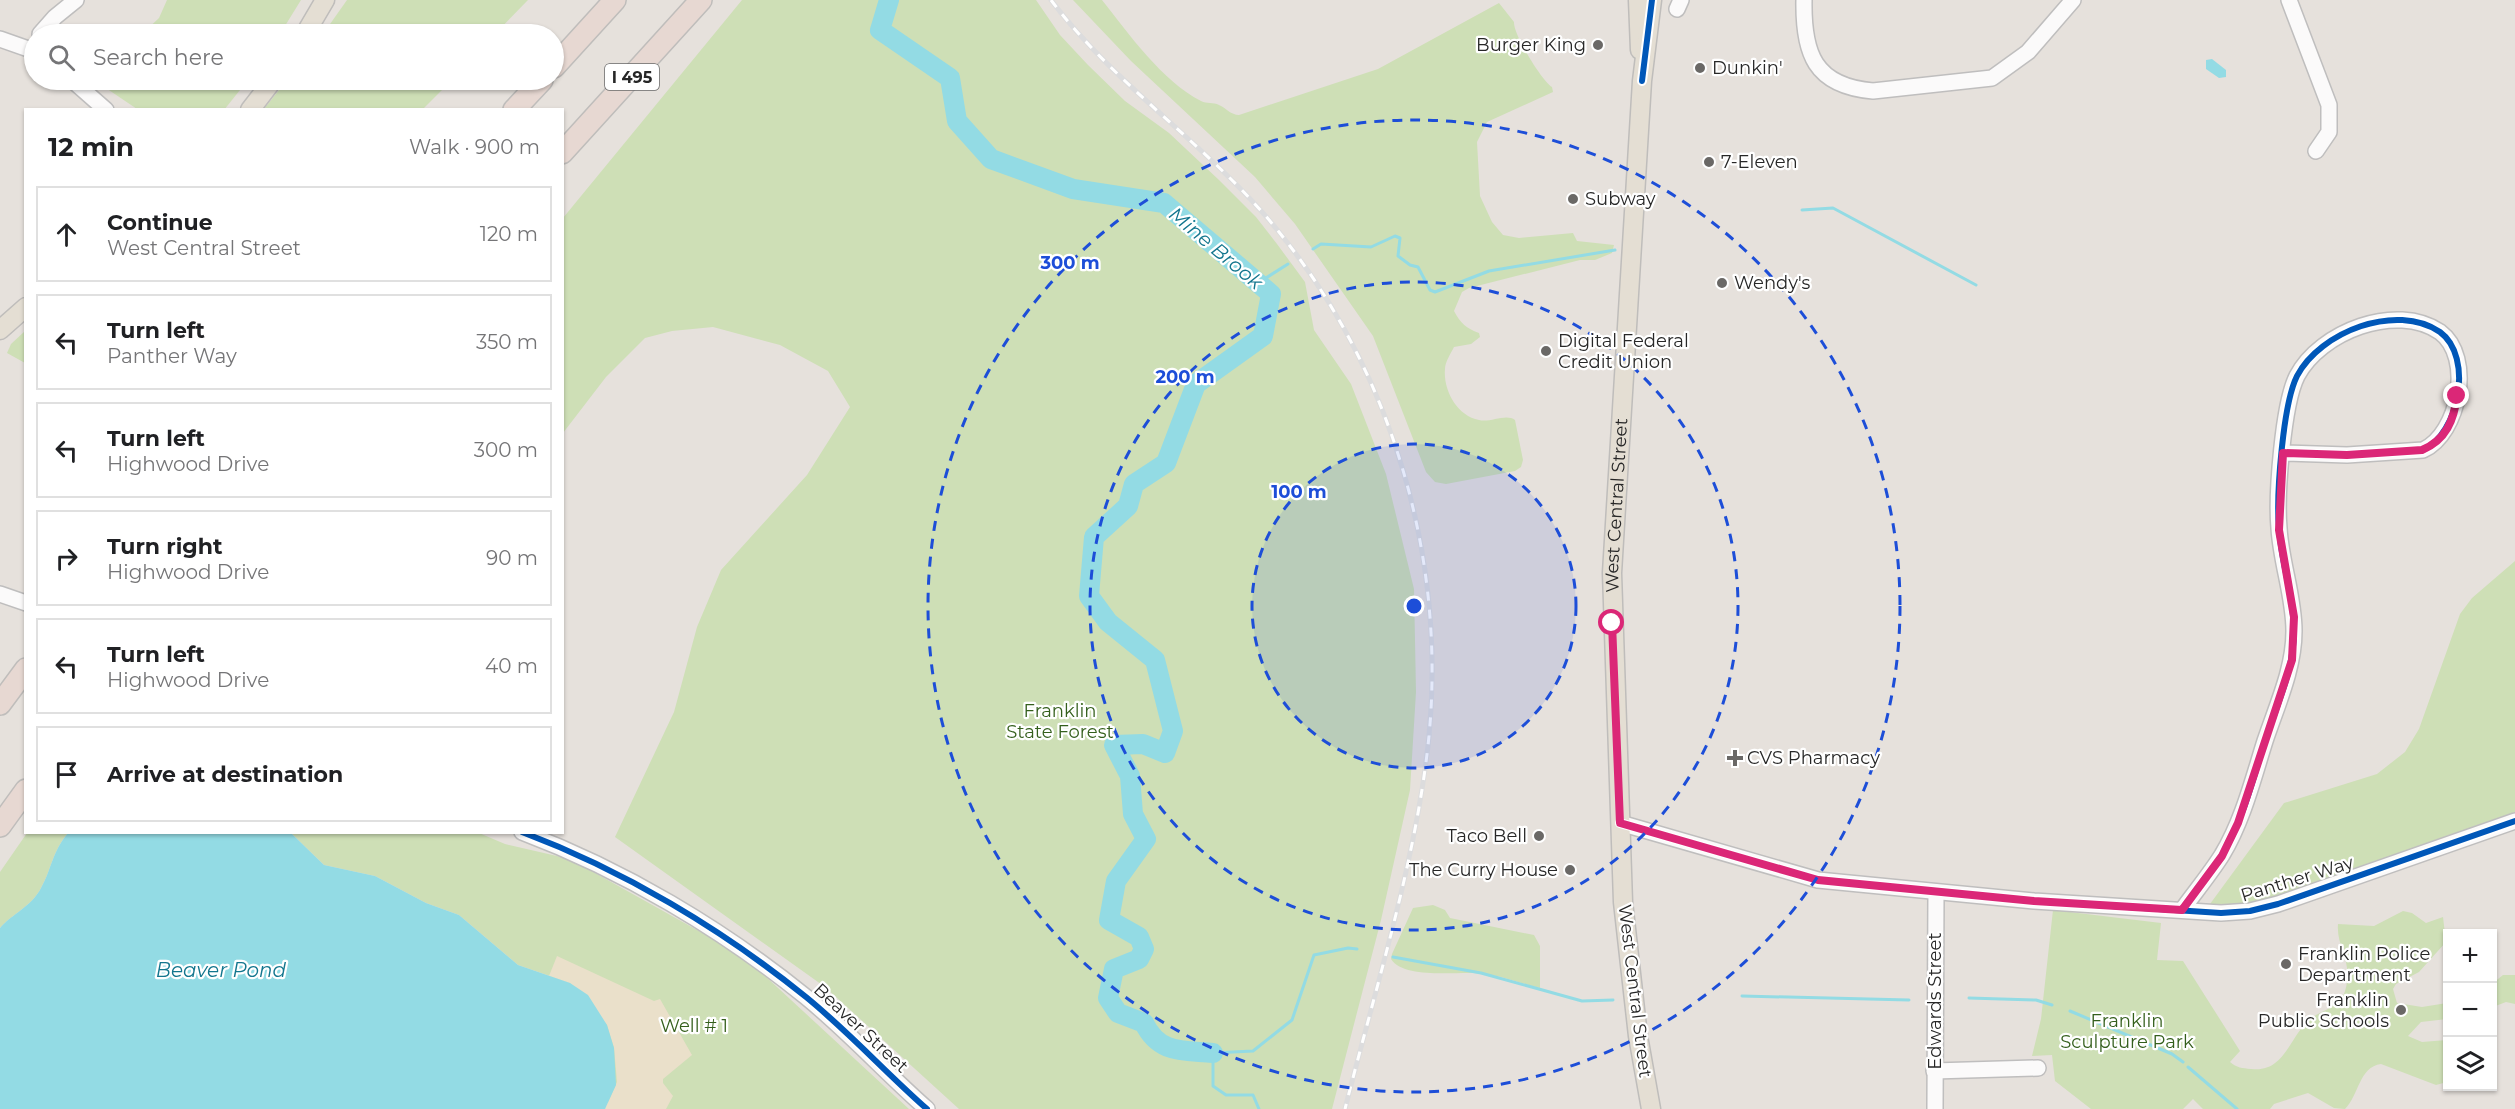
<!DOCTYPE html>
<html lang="en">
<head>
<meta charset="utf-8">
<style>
  body { margin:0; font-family:Montserrat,sans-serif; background:#f6f6f6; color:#202124 }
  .controls { position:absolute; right:18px; bottom:18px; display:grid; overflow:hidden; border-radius:0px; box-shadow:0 2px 4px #0004 }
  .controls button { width:54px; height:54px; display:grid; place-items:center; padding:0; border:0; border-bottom:2px solid #e0e0e0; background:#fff; color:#202124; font:30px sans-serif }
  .stop { position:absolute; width:18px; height:18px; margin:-14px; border:4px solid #db2777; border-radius:50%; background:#fff }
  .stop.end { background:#db2777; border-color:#fff; box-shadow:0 2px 6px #0008 }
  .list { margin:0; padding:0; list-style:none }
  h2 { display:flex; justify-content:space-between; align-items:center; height:78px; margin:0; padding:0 24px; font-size:26px }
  h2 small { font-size:20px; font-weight:400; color:#757577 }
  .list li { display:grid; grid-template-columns:39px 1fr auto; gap:18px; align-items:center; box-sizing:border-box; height:96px; margin:0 12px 12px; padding:0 12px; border:2px solid #e0e0e0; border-radius:0px }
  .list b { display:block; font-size:22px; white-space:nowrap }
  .list p { margin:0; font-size:20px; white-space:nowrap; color:#757577 }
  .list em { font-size:20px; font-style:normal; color:#757577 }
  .icon { flex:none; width:33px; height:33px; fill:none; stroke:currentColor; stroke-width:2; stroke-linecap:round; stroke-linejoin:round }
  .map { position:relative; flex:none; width:2515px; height:1109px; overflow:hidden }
  .search { position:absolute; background:#fff; box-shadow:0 2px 4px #0004; left:24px; top:24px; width:540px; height:66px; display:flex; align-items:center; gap:15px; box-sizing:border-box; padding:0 21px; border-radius:33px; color:#757577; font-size:22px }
  .panel { position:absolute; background:#fff; box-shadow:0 2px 4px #0004; left:24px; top:108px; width:540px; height:726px; border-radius:0px }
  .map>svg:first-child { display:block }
  .green { fill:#cedfb6 }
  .sand { fill:#eae0ca }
  .water { fill:#93dbe4 }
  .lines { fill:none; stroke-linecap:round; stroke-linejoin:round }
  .stream { stroke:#93dbe4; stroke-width:3 }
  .river { stroke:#93dbe4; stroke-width:20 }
  .minor-casing { stroke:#bfbebe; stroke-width:18 }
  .major-casing { stroke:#bfbdbb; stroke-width:21 }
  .highway-casing { stroke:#bfbdbb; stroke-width:24 }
  .minor { stroke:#fbfafa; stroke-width:15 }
  .major { stroke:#e4ded3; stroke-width:18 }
  .highway { stroke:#e7d8d2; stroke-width:21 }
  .rail-casing { stroke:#dcdcdd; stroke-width:5 }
  .rail { stroke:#fff; stroke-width:3; stroke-dasharray:9; stroke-linecap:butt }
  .cycleway-casing { stroke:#fff; stroke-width:10 }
  .cycleway { stroke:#0057b8; stroke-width:6 }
  .route { stroke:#db2777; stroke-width:8 }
  .ring { fill:none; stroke:#1d4ed8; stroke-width:3; stroke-dasharray:10 8 }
  .poi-dot { fill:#6a6866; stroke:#fff; stroke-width:2 }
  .labels { text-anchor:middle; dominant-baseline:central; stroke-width:4.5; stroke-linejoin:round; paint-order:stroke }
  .shield { fill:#fff; stroke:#686868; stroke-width:1.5 }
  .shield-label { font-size:16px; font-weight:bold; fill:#272727 }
  .poi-label { font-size:18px; fill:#272727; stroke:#fff; text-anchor:start }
  .street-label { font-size:18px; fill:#272727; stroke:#fff }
  .park-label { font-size:18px; fill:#345f1c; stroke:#fff }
  .water-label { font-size:20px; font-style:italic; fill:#13768e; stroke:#fff }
  .centre { fill:#1d4ed8; stroke:#fff; stroke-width:3 }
  .ring-label { font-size:18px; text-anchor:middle; font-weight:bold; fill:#1d4ed8; stroke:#fff; stroke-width:4.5; stroke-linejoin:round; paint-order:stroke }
</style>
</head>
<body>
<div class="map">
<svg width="2515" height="1109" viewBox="0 0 2515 1109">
  <rect width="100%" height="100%" fill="#e6e1dc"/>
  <g class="green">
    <path d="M167 0H301L280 34H142L159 18Z"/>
    <path d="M347 0H528L495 34H323Z"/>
    <path d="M742 0H1036L1060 35 1088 65 1125 101 1169 133 1219 180 1256 217 1277 244 1305 282 1314 330 1351 384 1386 474 1414 589 1416 692 1410 790 1381 920 1332 1109H959L825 987 615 837 674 712 697 627 721 570 807 475 850 407 828 371 780 345 713 327 672 331 645 338 606 377 563 433V218Z"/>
    <path d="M1073 0H1102C1129 34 1162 81 1201 101 1207 104 1213 102 1219 105 1226 108 1231 115 1239 115L1378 69 1499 3 1514 22C1513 34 1542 81 1552 87L1553 92 1487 122 1477 142 1480 196 1492 222 1503 235 1519 238 1573 233 1577 241 1614 245 1612 253 1595 260H1580L1469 288 1462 292 1454 311C1461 324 1466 328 1479 333L1480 337 1471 344 1454 347C1451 353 1445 362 1445 369 1443 390 1457 416 1479 420 1490 423 1506 413 1515 420L1523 460 1521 467 1515 471 1446 484 1435 482 1426 472 1373 336 1295 224 1255 177 1131 61Z"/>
    <path d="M94 80H248L224 110 137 109Z"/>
    <path d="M287 80H452L423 109H264Z"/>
    <path d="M25 331V363L7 353 11 344Z"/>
    <path d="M2515 561V812L2267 899 2244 904H2210L2284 803 2377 774 2405 752 2419 729 2460 614 2472 598Z"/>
    <path d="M27 833H68C52 852 52 868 41 888 31 907 13 913 0 928V872Z"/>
    <path d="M291 833H479L505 844 570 859 715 940 764 975 909 1109H605L609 1104 570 983 518 965 459 915 426 903 375 876 324 865Z"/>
    <path d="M1433 905 1445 910 1450 918 1534 935 1540 946V988C1522 984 1503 976 1485 974 1463 970 1405 981 1391 959L1392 954 1413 908Z"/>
    <path d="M2053 910 2161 923 2157 960 2183 961 2240 1051 2230 1062C2237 1068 2242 1068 2251 1069 2283 1073 2288 1041 2307 1022 2318 1010 2340 1009 2345 991 2354 961 2336 948 2338 924L2374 926 2403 911 2412 913 2426 923 2443 917 2446 942 2419 972 2396 984 2393 989 2397 1003 2422 1007 2447 1003V1019L2421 1022 2408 1036 2422 1042 2447 1040V1082L2436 1085 2381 1064C2359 1067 2359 1095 2345 1109L2334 1108 2308 1093 2274 1104 2270 1109H2203L2193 1099 2183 1109H2091L2055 1081 2052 1055 2032 1056 2041 1019Z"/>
    <path d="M2503 975H2515V1004L2506 1002 2493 1007V983Z"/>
  </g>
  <path class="sand" d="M557 956 654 1001 660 999 692 1055 663 1079V1083L673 1096 666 1109H605L617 1082 614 1048 607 1025 570 983 549 976Z"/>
  <g class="water">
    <path d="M2212 59 2226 70V77L2219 78 2206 69V60Z"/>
    <path d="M68 833H291L324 865 375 876 426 903 459 915 518 965 570 983 588 995 607 1025 614 1048 616 1085 605 1109H0V928C13 913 31 907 41 888 52 868 52 852 68 833Z"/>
  </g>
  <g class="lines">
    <g class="stream">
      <path d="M1802 210 1833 208 1976 285"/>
      <path d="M1313 249 1321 244 1371 247 1395 236 1400 238 1398 256 1410 265 1418 267 1430 290 1435 292 1489 271 1615 250"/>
      <path d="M1258 283 1288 264"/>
      <path d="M1393 957 1481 973 1582 1001 1613 1000"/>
      <path d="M1742 996 1909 1000"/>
      <path d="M1969 998 2036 1000 2052 1005"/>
      <path d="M2070 1011 2172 1054 2183 1062"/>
      <path d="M2188 1067 2237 1109"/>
      <path d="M1259 1109 1253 1095H1226L1213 1086V1053L1253 1051 1292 1020 1314 955 1348 948 1357 949"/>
    </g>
    <path class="river" d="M889 0 880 30 950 78 957 121 991 159 1073 189 1164 203 1271 294 1263 336 1196 384 1166 463 1134 484 1128 506 1094 537 1089 596 1108 622 1155 660 1173 731 1165 753 1143 744 1114 745 1130 776 1133 814 1146 839 1116 881 1109 920 1139 937 1144 949 1139 959 1114 969 1108 998 1118 1013 1144 1023C1159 1054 1182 1050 1213 1053"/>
    <g class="minor-casing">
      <g id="minor">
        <path d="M1804 0C1803 53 1814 86 1873 91L1992 78 2028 52 2073 0"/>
        <path d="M2289 0 2329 105V132L2316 151"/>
        <path d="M1677 9 1681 0"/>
        <path d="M40 34 55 17 76 0"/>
        <path d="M0 39 34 51"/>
        <path d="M72 80 106 110"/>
        <path d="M0 594 26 603"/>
        <path d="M1620 823 1818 880 2034 901 2221 913 2250 911 2278 904 2515 821"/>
        <path d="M522 832C623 870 722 929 806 997 849 1032 886 1073 927 1109"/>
        <path d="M2182 910C2195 892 2210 874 2222 855 2243 820 2253 779 2265 741 2277 705 2294 669 2294 631 2294 596 2281 563 2279 528 2276 495 2283 404 2297 376 2320 332 2396 302 2440 332 2474 357 2459 434 2423 450L2347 455 2283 453"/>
        <path d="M1934 1071 2038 1068"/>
        <path d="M1935 1109 1936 892"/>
      </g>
    </g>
    <g class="major-casing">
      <g id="major">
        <path d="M1638 0 1640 50"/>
        <path d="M305 34 325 0"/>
        <path d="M250 110 273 80"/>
        <path d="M0 330 26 307"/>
        <path id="s1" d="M1651 1109 1638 1036 1623 902 1612 573 1642 81 1652 0"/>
      </g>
    </g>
    <g class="highway-casing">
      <g id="highway">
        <path d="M554 67 615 0"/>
        <path d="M514 110 542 80"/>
        <path d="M562 153 701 0"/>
        <path d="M0 704 26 669"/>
        <path d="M0 826 26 790"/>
      </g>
    </g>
    <use href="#minor" class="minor"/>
    <use href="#major" class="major"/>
    <use href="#highway" class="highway"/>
    <g class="rail-casing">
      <path id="rail" d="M1051 0C1116 87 1211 147 1279 232 1392 372 1446 557 1429 736 1417 858 1375 989 1345 1109"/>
    </g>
    <use href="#rail" class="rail"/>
    <g class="cycleway-casing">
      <g id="cycleway">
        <path d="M1642 81 1652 0"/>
        <path d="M1620 823 1818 880 2034 901 2221 913 2250 911 2278 904 2515 821"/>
        <path d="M522 832C623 870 722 929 806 997 849 1032 886 1073 927 1109"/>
        <path d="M2182 910C2195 892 2210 874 2222 855 2243 820 2253 779 2265 741 2277 705 2294 669 2294 631 2294 596 2281 563 2279 528 2276 495 2283 404 2297 376 2320 332 2396 302 2440 332 2474 357 2459 434 2423 450L2347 455 2283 453"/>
      </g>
    </g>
    <use href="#cycleway" class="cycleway"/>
  </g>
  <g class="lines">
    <path class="route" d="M1612 623 1620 823 1818 880 2034 901 2182 910 2222 856 2238 823 2292 660 2294 617 2279 530 2283 453 2347 455 2422 450C2446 440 2454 420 2457 396"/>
  </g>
  <circle cx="1414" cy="606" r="162" fill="#1d4ed8" fill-opacity=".12"/>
  <g class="ring">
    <circle cx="1414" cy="606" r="162"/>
    <circle cx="1414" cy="606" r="324"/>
    <circle cx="1414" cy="606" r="486"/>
  </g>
  <g class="poi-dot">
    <circle cx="1598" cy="45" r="6"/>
    <circle cx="1700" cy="68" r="6"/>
    <circle cx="1709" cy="162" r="6"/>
    <circle cx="1573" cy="199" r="6"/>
    <circle cx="1722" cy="283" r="6"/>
    <circle cx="1546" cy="351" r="6"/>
    <path d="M1732 749h6v6h6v6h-6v6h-6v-6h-6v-6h6z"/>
    <circle cx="1539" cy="836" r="6"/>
    <circle cx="1570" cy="870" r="6"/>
    <circle cx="2286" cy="964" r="6"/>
    <circle cx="2401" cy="1010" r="6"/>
  </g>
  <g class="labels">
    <rect class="shield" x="605" y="64" width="54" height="26" rx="4.5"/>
    <g class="shield-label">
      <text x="632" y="77">I 495</text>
    </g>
    <g class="poi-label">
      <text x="1586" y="45" text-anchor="end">Burger King</text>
      <text x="1712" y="68">Dunkin'</text>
      <text x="1721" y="162">7-Eleven</text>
      <text x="1585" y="199">Subway</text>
      <text x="1734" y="283">Wendy's</text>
      <text x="1558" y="341">Digital Federal<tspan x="1558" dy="21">Credit Union</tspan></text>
      <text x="1747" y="758">CVS Pharmacy</text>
      <text x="1527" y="836" text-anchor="end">Taco Bell</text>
      <text x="1558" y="870" text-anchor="end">The Curry House</text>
      <text x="2298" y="954">Franklin Police<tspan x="2298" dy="21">Department</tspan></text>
      <text x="2389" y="1000" text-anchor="end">Franklin<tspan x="2389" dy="21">Public Schools</tspan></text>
    </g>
    <g class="street-label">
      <text stroke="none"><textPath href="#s1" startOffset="606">West Central Street</textPath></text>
      <text transform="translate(2297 879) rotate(-17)">Panther Way</text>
      <text transform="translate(1635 991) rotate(83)">West Central Street</text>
      <text transform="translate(1935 1001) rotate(-90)">Edwards Street</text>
      <text transform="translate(861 1028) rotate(43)">Beaver Street</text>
    </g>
    <g class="park-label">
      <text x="1060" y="711">Franklin<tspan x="1060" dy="21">State Forest</tspan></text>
      <text x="2127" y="1021">Franklin<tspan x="2127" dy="21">Sculpture Park</tspan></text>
      <text x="694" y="1026">Well # 1</text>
    </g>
    <g class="water-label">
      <text transform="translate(1216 248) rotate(40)">Mine Brook</text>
      <text x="221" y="970">Beaver Pond</text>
    </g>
  </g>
  <circle cx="1414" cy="606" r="9" class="centre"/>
  <g class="ring-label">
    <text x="1070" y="269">300 m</text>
    <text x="1185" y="383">200 m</text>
    <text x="1299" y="498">100 m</text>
  </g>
</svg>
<div class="controls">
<button>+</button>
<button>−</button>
<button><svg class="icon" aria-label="layers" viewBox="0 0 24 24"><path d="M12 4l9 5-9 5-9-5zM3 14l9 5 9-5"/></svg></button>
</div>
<div class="stop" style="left:1612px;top:623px"></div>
<div class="stop end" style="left:2457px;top:396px"></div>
<div class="search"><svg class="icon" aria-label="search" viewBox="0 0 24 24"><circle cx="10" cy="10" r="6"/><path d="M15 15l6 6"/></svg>Search here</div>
<section class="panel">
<h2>12 min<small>Walk · 900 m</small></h2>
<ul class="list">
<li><svg class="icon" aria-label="ahead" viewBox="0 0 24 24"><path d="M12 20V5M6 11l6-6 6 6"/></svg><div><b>Continue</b><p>West Central Street</p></div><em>120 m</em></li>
<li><svg class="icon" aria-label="left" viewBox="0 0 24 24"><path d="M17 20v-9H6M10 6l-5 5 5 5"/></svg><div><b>Turn left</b><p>Panther Way</p></div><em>350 m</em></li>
<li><svg class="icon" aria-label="left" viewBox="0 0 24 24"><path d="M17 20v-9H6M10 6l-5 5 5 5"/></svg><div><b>Turn left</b><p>Highwood Drive</p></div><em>300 m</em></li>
<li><svg class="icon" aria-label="right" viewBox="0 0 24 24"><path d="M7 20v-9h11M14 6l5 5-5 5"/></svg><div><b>Turn right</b><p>Highwood Drive</p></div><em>90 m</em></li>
<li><svg class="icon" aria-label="left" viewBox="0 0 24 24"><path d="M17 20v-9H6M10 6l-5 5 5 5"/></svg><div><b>Turn left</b><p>Highwood Drive</p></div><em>40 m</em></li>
<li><svg class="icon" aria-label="arrive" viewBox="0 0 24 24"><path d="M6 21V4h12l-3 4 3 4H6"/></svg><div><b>Arrive at destination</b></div></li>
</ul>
</section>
</div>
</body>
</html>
